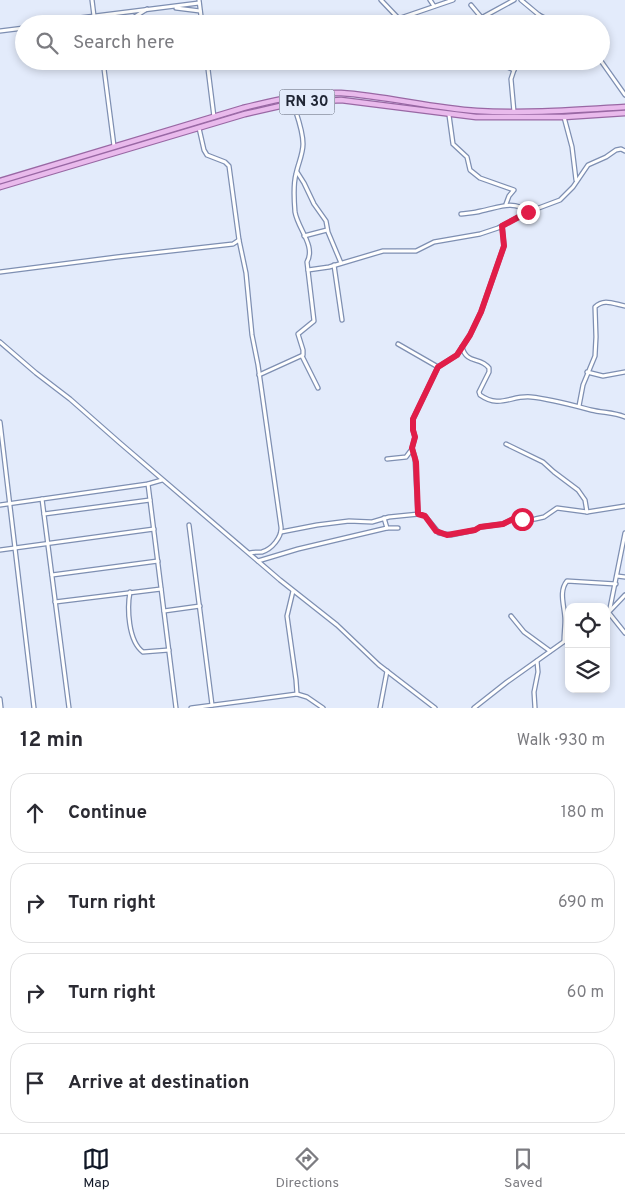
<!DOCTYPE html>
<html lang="en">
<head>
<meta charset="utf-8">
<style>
  body { margin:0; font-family:Overpass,sans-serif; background:#f7f7f7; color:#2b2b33 }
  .controls { position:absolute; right:15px; bottom:15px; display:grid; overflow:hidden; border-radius:10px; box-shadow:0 2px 8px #0003 }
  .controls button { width:45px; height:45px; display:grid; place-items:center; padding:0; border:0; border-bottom:1px solid #e1e1e2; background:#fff; color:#2b2b33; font:25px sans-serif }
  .stop { position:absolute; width:15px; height:15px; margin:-11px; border:4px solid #e11d48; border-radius:50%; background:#fff }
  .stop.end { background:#e11d48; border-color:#fff; box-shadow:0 1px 5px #0008 }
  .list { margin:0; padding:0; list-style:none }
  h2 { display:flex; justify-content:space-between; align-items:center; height:65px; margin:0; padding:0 20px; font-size:21px }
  h2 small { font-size:16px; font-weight:400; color:#7c7c81 }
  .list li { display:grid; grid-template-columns:32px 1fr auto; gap:15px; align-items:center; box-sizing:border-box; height:80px; margin:0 10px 10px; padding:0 10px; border:1px solid #e1e1e2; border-radius:20px }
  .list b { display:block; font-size:19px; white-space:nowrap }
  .list em { font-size:16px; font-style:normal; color:#7c7c81 }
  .icon { flex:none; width:28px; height:28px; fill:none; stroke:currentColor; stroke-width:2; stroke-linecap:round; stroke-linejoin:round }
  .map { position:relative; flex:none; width:625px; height:708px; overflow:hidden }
  .search { position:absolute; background:#fff; box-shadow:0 2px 8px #0003; left:15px; right:15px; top:15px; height:55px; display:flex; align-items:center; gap:12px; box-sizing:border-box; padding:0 18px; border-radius:28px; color:#7c7c81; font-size:19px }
  .sheet { height:425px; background:#fff }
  nav { display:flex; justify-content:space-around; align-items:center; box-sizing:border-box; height:70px; border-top:1px solid #e1e1e2; background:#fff; font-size:14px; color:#7c7c81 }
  nav a { display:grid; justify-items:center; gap:2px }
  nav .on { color:#111827 }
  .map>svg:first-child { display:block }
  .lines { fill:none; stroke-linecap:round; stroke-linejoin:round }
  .minor-casing { stroke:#7e8fb2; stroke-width:5.5 }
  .major-casing { stroke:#9968a4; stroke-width:7 }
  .minor { stroke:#fff; stroke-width:3 }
  .major { stroke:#e9baec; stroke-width:4.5 }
  .route { stroke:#e11d48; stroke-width:6 }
  .labels { text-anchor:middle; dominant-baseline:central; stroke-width:4; stroke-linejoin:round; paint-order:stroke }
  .shield { fill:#e3ebfb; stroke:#5a6170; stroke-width:1 }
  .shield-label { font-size:15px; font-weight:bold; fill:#202635 }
</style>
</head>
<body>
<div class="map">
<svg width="625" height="708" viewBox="0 0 625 708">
  <rect width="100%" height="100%" fill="#e3ebfb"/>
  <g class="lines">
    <g class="minor-casing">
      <g id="minor">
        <path d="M92 0 94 16"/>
        <path d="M199 0 202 24"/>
        <path d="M381 0 399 19 409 24"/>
        <path d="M430 0 434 6"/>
        <path d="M521 0 539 15 556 24"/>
        <path d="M471 5 481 17H483L514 0"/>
        <path d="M176 8 200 11"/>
        <path d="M88 23H98"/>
        <path d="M98 23 133 18 147 9"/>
        <path d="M50 24 71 19 199 3"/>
        <path d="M383 24 453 0"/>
        <path d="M534 24 539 15"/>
        <path d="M0 31 24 28"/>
        <path d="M103 61 114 146"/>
        <path d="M207 61 214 117"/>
        <path d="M494 61 514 70"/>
        <path d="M601 61 625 95"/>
        <path d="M514 112 511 79 517 61"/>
        <path d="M449 115 453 144 467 157 470 170 480 178 514 190 509 196 506 204"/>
        <path d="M564 117 572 147 576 180"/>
        <path d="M199 128 204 150 207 155 225 162 229 166 239 240 246 273 252 335 258 365 281 527C282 537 272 549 262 552 258 552 254 552 250 553"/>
        <path d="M297 172 304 183 314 204 326 221 328 232 341 263"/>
        <path d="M461 214C467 213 474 213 481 211 497 208 514 199 528 212"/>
        <path d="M304 236 327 230"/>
        <path d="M334 265 342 320"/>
        <path d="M308 270 329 267 383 251H416L434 242 480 234 498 228 528 212 560 200 573 187 588 165 606 157 616 150 621 149 625 151"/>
        <path d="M0 272 117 257 233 244 239 240"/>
        <path d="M0 342 36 373 70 399 120 443 280 580 337 625 379 665 435 708"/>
        <path d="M398 344 438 367"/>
        <path d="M462 347C467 365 480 356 489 368V372L479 392 480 395C500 409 511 395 531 397 551 399 572 405 591 410 603 413 614 412 625 417"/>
        <path d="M302 356 318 388"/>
        <path d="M587 372 603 376 625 372"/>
        <path d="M259 375 303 355V350L298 334 314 321 307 262C316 246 298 229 295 212 294 200 293 185 296 174 298 164 303 154 303 144 303 130 297 116 293 103"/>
        <path d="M579 406 583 385 595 356 596 337 595 307C604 298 614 304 625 306"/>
        <path d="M0 422 34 708"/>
        <path d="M506 444 543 462 554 472 578 490 585 500 587 512"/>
        <path d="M387 459 406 457 412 449"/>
        <path d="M148 484 176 708"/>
        <path d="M42 499 69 708"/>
        <path d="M0 505 148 484 162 480"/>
        <path d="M44 514 150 500"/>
        <path d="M418 514 415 458 412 448 415 437 413 430V419L438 367 457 355 470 335 481 312 504 246 502 226"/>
        <path d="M384 518 387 528H398"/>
        <path d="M189 525 212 705"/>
        <path d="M281 532 317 525 349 521 372 522 389 517 419 514 425 516 439 533 451 535 475 530 480 527 503 524 515 518 527 520 535 519 544 517 557 508 587 512 625 506"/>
        <path d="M625 533 609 613 625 633"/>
        <path d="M0 550 154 529"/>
        <path d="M258 561 298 549 387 528"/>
        <path d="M52 575 158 561"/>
        <path d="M617 576 625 577"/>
        <path d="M293 591 287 616 296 680 297 694"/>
        <path d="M130 592C127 608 128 641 143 652L169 650"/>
        <path d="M55 602 161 589"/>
        <path d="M164 611 200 606"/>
        <path d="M606 615 625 595"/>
        <path d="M511 616 524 632 550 651"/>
        <path d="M564 641C564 634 565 627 565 620 565 607 558 592 567 581L616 584"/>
        <path d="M0 699 1 708"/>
        <path d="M191 708 297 694 307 697 323 708"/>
        <path d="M380 708 387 671"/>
        <path d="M474 708 507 682 569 638"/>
        <path d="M535 708 534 692 538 672 537 661"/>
      </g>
    </g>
    <g class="major-casing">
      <g id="major">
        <path d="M0 181 243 108C275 100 308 92 341 93 386 96 431 108 477 111 526 114 576 110 625 107"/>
        <path d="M0 187 245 114 293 103 341 100 476 117H564L625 113"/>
      </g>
    </g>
    <use href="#minor" class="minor"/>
    <use href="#major" class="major"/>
  </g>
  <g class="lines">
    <path class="route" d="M522 519 515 518 503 524 480 527 475 530 447 535 436 531 425 516 418 514 416 462 412 448 415 437 413 430V419L438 367 457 355 470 335 481 312 504 246 502 226 528 212"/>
  </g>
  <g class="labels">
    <rect class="shield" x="279.5" y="89.5" width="55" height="25" rx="4"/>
    <g class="shield-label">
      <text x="307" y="102">RN 30</text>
    </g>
  </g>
</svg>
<div class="controls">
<button><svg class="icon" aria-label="locate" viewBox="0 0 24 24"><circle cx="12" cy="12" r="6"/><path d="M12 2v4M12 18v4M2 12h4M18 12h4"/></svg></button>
<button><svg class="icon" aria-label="layers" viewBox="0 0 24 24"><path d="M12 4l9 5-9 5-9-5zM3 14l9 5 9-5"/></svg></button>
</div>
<div class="stop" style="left:522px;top:519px"></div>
<div class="stop end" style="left:528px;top:212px"></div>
<div class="search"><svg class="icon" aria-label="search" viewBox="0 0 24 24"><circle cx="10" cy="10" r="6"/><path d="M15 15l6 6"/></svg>Search here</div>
</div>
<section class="sheet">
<h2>12 min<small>Walk · 930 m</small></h2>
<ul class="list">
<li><svg class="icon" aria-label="ahead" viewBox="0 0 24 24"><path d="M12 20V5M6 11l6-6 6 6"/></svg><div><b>Continue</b></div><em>180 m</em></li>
<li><svg class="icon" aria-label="right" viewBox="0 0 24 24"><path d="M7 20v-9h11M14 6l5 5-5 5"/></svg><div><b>Turn right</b></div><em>690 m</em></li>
<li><svg class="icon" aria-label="right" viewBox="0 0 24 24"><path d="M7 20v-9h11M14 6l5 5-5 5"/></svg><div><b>Turn right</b></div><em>60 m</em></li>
<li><svg class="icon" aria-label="arrive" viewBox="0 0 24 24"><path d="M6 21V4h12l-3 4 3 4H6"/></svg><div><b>Arrive at destination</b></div></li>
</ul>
</section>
<nav>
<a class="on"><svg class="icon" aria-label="map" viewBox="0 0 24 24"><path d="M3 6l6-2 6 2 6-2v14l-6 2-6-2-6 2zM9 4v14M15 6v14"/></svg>Map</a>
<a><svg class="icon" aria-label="directions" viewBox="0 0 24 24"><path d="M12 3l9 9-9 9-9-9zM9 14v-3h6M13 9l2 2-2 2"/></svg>Directions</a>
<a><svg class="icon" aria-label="saved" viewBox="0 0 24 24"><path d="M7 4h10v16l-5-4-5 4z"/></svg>Saved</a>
</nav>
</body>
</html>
